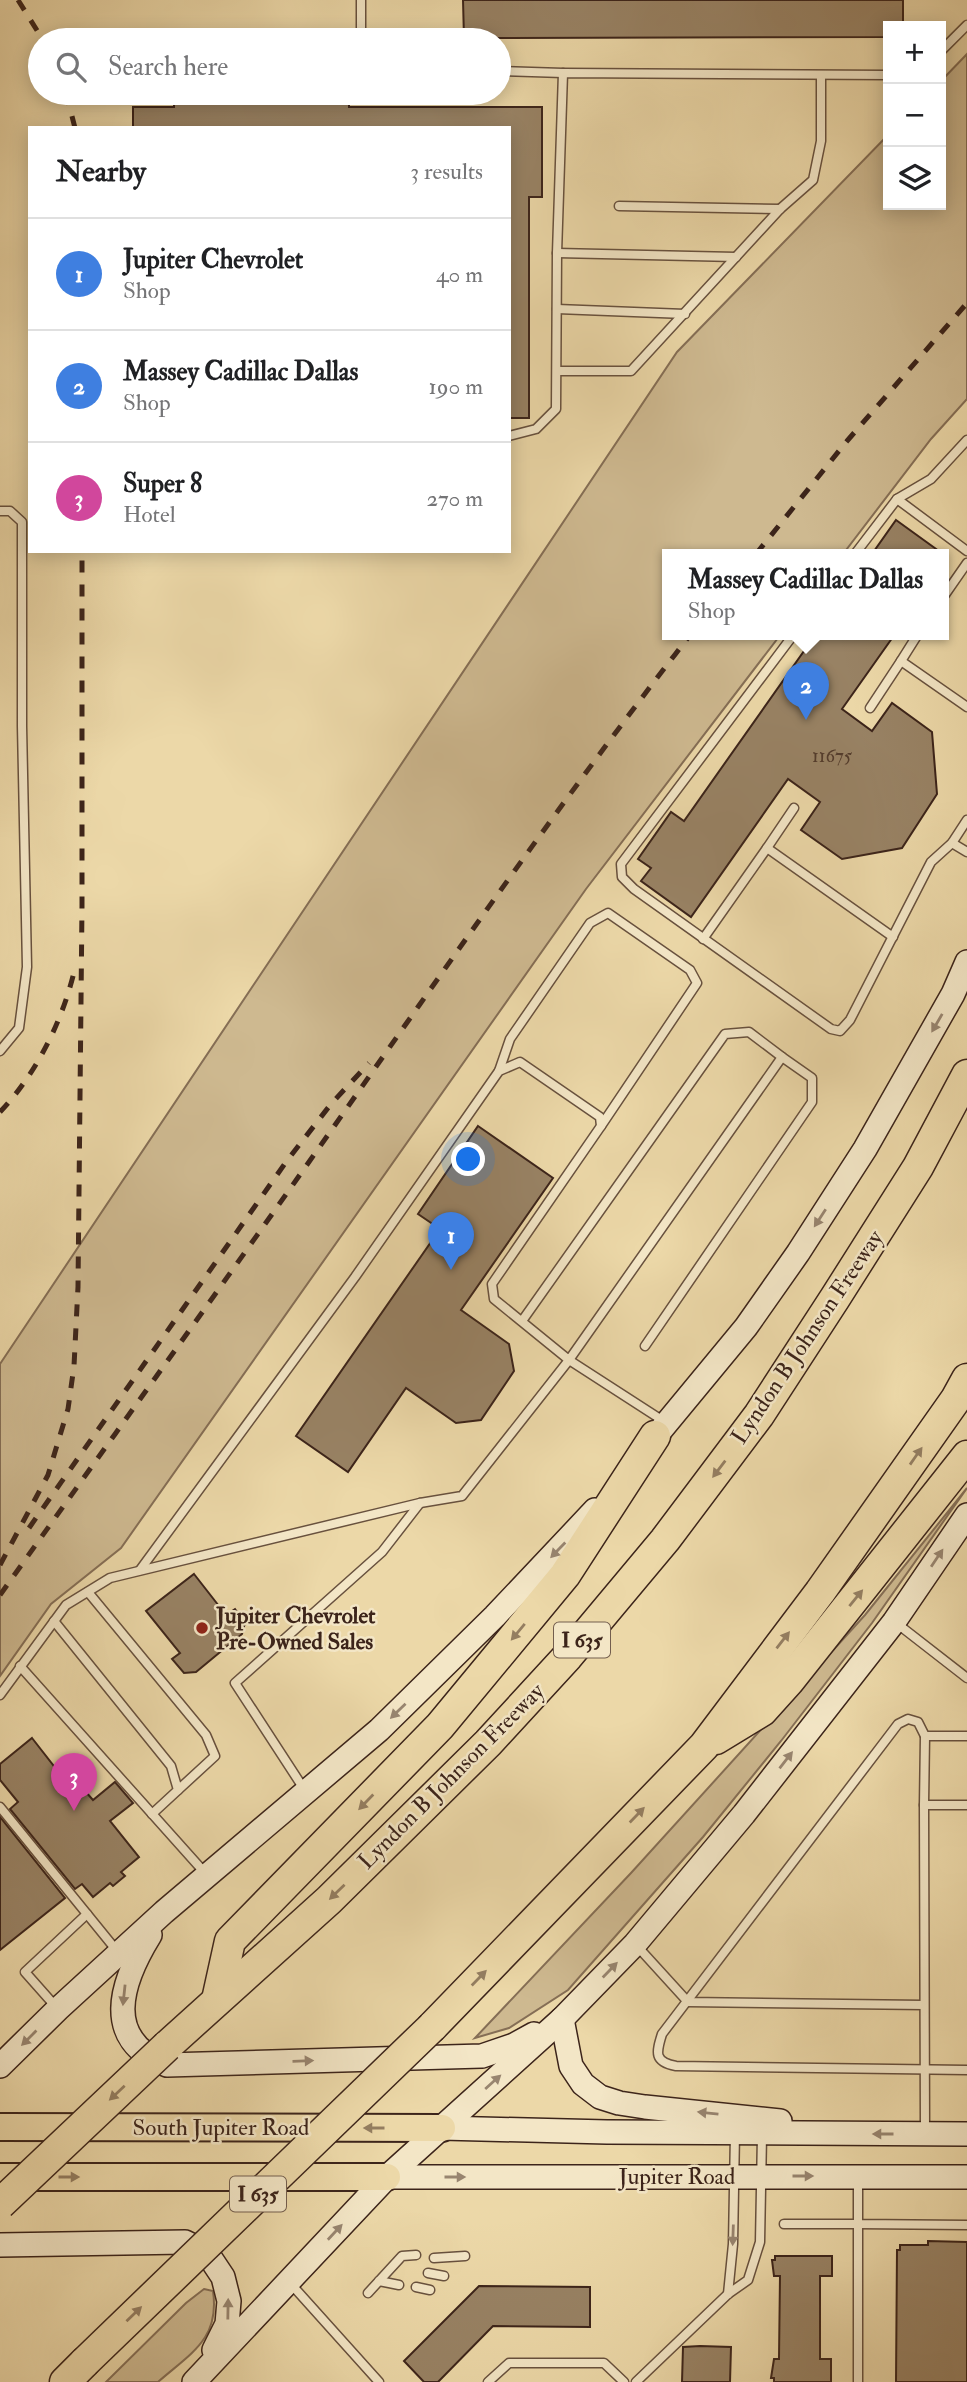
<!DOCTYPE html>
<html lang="en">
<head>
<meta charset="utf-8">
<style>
  body { margin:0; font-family:"IM FELL Double Pica",serif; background:#f6f6f6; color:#202124 }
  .controls { position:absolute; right:21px; top:21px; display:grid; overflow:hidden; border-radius:0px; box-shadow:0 4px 18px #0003 }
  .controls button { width:63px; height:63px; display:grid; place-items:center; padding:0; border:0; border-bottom:2px solid #e0e0e0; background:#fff; color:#202124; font:35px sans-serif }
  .you { position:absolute; left:469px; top:1160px; width:24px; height:24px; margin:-18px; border:5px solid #fff; border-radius:50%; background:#1a73e8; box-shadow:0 0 0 10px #1a73e833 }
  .badge { display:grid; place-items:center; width:46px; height:46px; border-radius:50%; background:#8f2418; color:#fff; font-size:23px; font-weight:700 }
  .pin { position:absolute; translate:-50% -58px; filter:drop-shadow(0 2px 4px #0008) }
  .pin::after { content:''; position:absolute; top:37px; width:24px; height:21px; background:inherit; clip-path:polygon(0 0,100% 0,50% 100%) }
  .popup { position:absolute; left:662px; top:549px; width:287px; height:91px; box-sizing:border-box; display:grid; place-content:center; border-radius:0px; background:#fff; filter:drop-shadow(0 2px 5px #0005); font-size:23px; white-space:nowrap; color:#757577 }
  .popup b { font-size:26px; color:#202124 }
  .popup::after { content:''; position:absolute; left:50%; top:100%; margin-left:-14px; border:14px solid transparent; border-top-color:#fff }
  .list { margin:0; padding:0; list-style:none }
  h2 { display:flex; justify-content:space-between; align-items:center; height:91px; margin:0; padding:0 28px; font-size:30px }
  h2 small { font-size:23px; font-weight:400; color:#757577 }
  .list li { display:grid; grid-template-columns:46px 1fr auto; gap:21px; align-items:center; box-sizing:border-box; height:112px; padding:0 28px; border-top:2px solid #e0e0e0 }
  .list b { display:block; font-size:26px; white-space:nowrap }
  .list p { margin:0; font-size:23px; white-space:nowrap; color:#757577 }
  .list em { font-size:23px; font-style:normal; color:#757577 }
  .icon { flex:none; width:38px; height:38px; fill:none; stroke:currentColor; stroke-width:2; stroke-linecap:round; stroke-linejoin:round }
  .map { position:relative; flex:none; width:967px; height:2382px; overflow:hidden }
  .search { position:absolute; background:#fff; box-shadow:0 4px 18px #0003; left:28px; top:28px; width:483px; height:77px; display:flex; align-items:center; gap:18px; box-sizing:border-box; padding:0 24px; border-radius:38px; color:#757577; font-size:26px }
  .panel { position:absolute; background:#fff; box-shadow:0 4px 18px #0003; left:28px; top:126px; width:483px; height:427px; border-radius:0px }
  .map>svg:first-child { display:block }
  .grass { fill:#ceb990; stroke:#856e55; stroke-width:2 }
  .building { fill:#988264; stroke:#3c241a; stroke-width:2 }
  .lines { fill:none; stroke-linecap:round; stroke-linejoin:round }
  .lane-casing { stroke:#68513e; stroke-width:11 }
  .secondary-casing { stroke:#3c241a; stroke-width:26 }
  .primary-casing { stroke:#3c241a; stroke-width:30 }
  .highway-casing { stroke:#3c241a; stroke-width:33 }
  .lane { stroke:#f3e6c6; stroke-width:8 }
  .secondary { stroke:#f3e6c6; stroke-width:23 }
  .primary { stroke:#ecd8a8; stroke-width:26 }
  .highway { stroke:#ecd8a8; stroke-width:30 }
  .rail { stroke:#3c241a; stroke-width:5; stroke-dasharray:12 12; stroke-linecap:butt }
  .highway-bridge-casing { stroke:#3c241a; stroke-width:33; stroke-linecap:butt }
  .highway-bridge { stroke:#ecd8a8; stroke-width:30 }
  .oneway { fill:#988570 }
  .oneway2 { fill:#947e61 }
  .poi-dot { fill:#8f2418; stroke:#f3e6c6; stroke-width:2.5 }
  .labels { text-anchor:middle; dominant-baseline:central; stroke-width:5; stroke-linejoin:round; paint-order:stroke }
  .number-label { font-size:19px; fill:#533c2c }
  .shield { fill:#f3e6c6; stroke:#735e4e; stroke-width:2 }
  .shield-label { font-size:21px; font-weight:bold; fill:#3c241a }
  .street-label { font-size:23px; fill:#3c241a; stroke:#f3e6c6 }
  .poi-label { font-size:23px; font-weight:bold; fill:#3c241a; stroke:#f3e6c6; text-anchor:start }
</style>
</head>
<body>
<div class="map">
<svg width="967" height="2382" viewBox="0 0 967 2382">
  <rect width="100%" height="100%" fill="#ecd8a8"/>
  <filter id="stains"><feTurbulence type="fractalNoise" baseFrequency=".00286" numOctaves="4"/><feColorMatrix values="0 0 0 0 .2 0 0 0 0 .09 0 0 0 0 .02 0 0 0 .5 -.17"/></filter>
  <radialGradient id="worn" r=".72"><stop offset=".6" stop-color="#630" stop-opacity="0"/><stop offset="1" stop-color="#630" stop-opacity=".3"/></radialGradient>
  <g class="grass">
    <path d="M967 54V399L931 439 843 554H668V634H781L586 889 121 1548 51 1604 0 1676V1364L677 352 888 135V205H941V81Z"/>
    <path d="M967 1488 872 1623 781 1741 703 1837 568 1990 509 2028 475 2038 631 1873 865 1615Z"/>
    <path d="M204 2289 213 2291C220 2339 191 2353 158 2382H106L186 2303Z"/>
  </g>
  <g class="building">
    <path d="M463 0H903V26H888V37L464 38Z"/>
    <path d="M174 99H349V107H542V197H529V418H509V128H133V107H174Z"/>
    <path d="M896 520 943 554H872Z"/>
    <path d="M816 634H895L842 709 872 731 892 703 932 732 937 794 902 848 842 859 801 830 820 802 788 779 691 917 641 881 651 868 638 859 671 812 684 821Z"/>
    <path d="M478 1126 553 1178 461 1310 509 1344 514 1371 481 1420 456 1423 406 1388 348 1472 296 1436 440 1229 418 1214Z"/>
    <path d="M194 1574 226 1615 235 1609 245 1623 242 1634 196 1672 184 1673 172 1659 180 1653 146 1611Z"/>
    <path d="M32 1738 71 1788 78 1783 93 1800 115 1782 133 1803 110 1821 139 1857 121 1872 125 1876 113 1886 110 1883 93 1897 82 1884 75 1889 10 1809 18 1802 0 1780V1764Z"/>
    <path d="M0 1817 65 1898 0 1950Z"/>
    <path d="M928 2241 967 2242V2382H896L897 2250H900V2245H928Z"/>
    <path d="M775 2256H832V2276H820V2359H831V2382H774V2378H771L774 2359H779L780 2276H774L772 2260H775Z"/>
    <path d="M479 2286 590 2287V2327L493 2326 438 2382H424L404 2361Z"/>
    <path d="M700 2346 731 2347 730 2382H682L683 2347Z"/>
  </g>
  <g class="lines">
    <g class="lane-casing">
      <g id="lane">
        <path d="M361 0V40"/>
        <path d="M941 51 967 25"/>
        <path d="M499 71 563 73"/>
        <path d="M619 206 780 209"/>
        <path d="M557 253 736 257"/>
        <path d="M557 309 685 314"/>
        <path d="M557 371H631L780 209 813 180 821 141V76"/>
        <path d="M509 436 536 429 556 409 557 253 563 73 888 75"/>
        <path d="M897 499 967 551"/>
        <path d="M0 511H10L22 522V726L27 967 19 1028 0 1051"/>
        <path d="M855 554 897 499 931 479 967 440"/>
        <path d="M944 596 967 563"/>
        <path d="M794 634 621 864 622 877 634 889 831 1029 840 1031 850 1020 931 862 952 843 967 820"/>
        <path d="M918 634 901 661 967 707"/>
        <path d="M870 708 901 661"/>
        <path d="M952 843 967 852"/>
        <path d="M767 848 794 808"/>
        <path d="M703 939 767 848 893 937"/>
        <path d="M499 1071 510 1039 590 923 608 913 690 970 697 983 601 1126"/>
        <path d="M645 1346 812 1102V1078L782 1057"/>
        <path d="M140 1570 355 1277 499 1071 520 1062 600 1117 601 1126 492 1284 494 1299 569 1360 782 1057 749 1032 725 1034 522 1321"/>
        <path d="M88 1592 206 1735 215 1756 178 1790"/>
        <path d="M54 1621 171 1766 178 1790 152 1814"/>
        <path d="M895 1622 967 1678"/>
        <path d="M20 1666 205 1873"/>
        <path d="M0 1695 66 1605 110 1578 420 1503 462 1496 569 1360 665 1422"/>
        <path d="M967 1736H925L918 1722 908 1719 898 1724 662 2034C656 2053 654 2062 676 2066L967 2070"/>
        <path d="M304 1789 235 1683 382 1552 420 1503"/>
        <path d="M924 1805 925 1736"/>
        <path d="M0 1807 117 1951"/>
        <path d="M637 1946 688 2002 924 2005"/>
        <path d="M56 2007 25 1972 87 1914"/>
        <path d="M925 2131 924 1805H967"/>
        <path d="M858 2179V2224L967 2225"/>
        <path d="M784 2224H858V2382"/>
        <path d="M434 2258 465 2256"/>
        <path d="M428 2273 444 2276"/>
        <path d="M379 2281 399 2285"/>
        <path d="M291 2284 379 2382"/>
        <path d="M416 2287 430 2290"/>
        <path d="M368 2293 402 2256 416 2255"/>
        <path d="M728 2294 733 2244 735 2133"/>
        <path d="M488 2382 509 2363H604L624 2382"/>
        <path d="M636 2382 728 2294 748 2280 760 2242 762 2135"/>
      </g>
    </g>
    <g class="secondary-casing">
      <g id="secondary">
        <path d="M646 1448 746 1327 798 1253 865 1149 953 994 967 962"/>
        <path d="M150 1935C121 1982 101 2040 167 2065L482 2056 514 2045 534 2034"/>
        <path d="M562 2019 571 2066 583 2084 600 2097 619 2103 645 2107 780 2121"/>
        <path d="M0 2066 58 2009 164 1912 379 1730 495 1616 595 1510"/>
        <path d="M442 2128 607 2132 967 2134"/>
        <path d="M387 2177H967"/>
        <path d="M0 2245 185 2242 207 2253 223 2277 229 2301 227 2324 214 2350"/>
        <path d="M194 2382 387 2177 562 2019 635 1944 744 1814 894 1622 967 1515"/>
      </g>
    </g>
    <g class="primary-casing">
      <g id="primary">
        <path d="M0 2127 442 2128"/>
        <path d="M0 2177H387"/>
      </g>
    </g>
    <g class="highway-casing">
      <g id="highway">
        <path d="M716 1739 762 1711 789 1681 967 1456"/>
        <path d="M217 2000 230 1941 440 1726 565 1575 655 1436"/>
        <path d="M432 2027 704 1746 820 1592 956 1399 967 1379"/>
        <path d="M167 2046 329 1900 488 1743 568 1656 665 1540 759 1415 835 1298 918 1167 967 1075"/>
        <path d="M65 2382 85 2362"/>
      </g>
    </g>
    <use href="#lane" class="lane"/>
    <use href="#secondary" class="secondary"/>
    <use href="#primary" class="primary"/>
    <use href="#highway" class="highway"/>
    <g class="rail">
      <path d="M18 0 43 40"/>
      <path d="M66 93 75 128"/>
      <path d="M756 554 847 441 967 303"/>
      <path d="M0 1112C37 1073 63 1020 75 968"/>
      <path d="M29 1528 286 1162 331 1104 369 1063"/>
      <path d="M0 1565 48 1475 68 1409 74 1366 78 1287 82 906V551"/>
      <path d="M0 1595C114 1435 229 1276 342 1115 456 953 569 790 691 634"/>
    </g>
    <g class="highway-bridge-casing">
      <g id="highway-bridge">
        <path d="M0 2204 167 2046"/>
        <path d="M85 2362 432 2027"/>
      </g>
    </g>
    <use href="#highway-bridge" class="highway-bridge"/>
  </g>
  <defs><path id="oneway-solid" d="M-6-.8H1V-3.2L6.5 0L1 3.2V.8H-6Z" transform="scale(1.75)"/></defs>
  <g class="oneway">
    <use href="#oneway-solid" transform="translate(937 1023) rotate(120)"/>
    <use href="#oneway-solid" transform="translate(820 1218) rotate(123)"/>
    <use href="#oneway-solid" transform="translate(558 1550) rotate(134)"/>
    <use href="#oneway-solid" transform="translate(937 1558) rotate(-56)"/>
    <use href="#oneway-solid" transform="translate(398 1711) rotate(136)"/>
    <use href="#oneway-solid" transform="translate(786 1760) rotate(-52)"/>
    <use href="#oneway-solid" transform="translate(610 1970) rotate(-46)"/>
    <use href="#oneway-solid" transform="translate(124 1995) rotate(96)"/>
    <use href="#oneway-solid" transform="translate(29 2038) rotate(135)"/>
    <use href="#oneway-solid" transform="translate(303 2061) rotate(-2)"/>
    <use href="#oneway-solid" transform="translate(493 2082) rotate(-42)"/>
    <use href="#oneway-solid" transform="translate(708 2113) rotate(-174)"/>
    <use href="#oneway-solid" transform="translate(883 2134) rotate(-180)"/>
    <use href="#oneway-solid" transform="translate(803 2176)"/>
    <use href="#oneway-solid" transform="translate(455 2177)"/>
    <use href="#oneway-solid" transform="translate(335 2232) rotate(-47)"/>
    <use href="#oneway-solid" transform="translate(733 2235) rotate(92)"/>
    <use href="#oneway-solid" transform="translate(228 2309) rotate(-89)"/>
  </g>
  <g class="oneway2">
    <use href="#oneway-solid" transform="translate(916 1456) rotate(-55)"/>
    <use href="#oneway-solid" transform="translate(719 1469) rotate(127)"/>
    <use href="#oneway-solid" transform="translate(856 1598) rotate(-51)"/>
    <use href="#oneway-solid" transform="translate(518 1632) rotate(130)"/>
    <use href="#oneway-solid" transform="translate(783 1640) rotate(-52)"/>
    <use href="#oneway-solid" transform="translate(366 1802) rotate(134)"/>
    <use href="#oneway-solid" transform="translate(637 1815) rotate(-46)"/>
    <use href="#oneway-solid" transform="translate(337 1892) rotate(136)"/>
    <use href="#oneway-solid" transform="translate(479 1978) rotate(-46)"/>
    <use href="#oneway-solid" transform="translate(117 2093) rotate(137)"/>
    <use href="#oneway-solid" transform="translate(374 2128) rotate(-180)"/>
    <use href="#oneway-solid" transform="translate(69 2177)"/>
    <use href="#oneway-solid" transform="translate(134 2314) rotate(-44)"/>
  </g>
  <circle class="poi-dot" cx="202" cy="1628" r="7"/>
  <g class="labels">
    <g class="number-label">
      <text x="832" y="756">11675</text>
    </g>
    <g class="shield">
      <rect x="554" y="1622.5" width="56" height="35" rx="5"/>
      <rect x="230" y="2176.5" width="56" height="35" rx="5"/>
    </g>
    <g class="shield-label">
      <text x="582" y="1640">I 635</text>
      <text x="258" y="2194">I 635</text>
    </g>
    <g class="street-label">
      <text transform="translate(807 1337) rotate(-56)">Lyndon B Johnson Freeway</text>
      <text transform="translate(451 1776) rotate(-45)">Lyndon B Johnson Freeway</text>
      <text x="221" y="2127">South Jupiter Road</text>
      <text x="677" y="2176">Jupiter Road</text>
    </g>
    <g class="poi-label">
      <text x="216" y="1615">Jupiter Chevrolet<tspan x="216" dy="26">Pre-Owned Sales</tspan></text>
    </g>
  </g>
  <rect width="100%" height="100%" filter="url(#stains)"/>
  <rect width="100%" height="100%" fill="url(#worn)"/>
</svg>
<div class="controls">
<button>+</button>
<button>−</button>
<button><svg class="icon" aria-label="layers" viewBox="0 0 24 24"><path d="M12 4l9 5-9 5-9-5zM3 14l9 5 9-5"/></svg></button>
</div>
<div class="you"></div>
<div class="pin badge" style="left:451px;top:1270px;background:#3f7fe0">1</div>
<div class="pin badge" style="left:806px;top:720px;background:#3f7fe0">2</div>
<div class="popup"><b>Massey Cadillac Dallas</b>Shop</div>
<div class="pin badge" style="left:74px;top:1811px;background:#d1479c">3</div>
<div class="search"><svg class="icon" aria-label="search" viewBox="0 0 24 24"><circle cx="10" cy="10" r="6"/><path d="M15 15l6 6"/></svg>Search here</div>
<section class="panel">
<h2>Nearby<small>3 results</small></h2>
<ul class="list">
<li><span class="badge" style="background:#3f7fe0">1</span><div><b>Jupiter Chevrolet</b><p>Shop</p></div><em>40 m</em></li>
<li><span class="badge" style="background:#3f7fe0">2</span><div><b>Massey Cadillac Dallas</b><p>Shop</p></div><em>190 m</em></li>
<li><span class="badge" style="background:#d1479c">3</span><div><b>Super 8</b><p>Hotel</p></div><em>270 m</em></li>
</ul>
</section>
</div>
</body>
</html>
